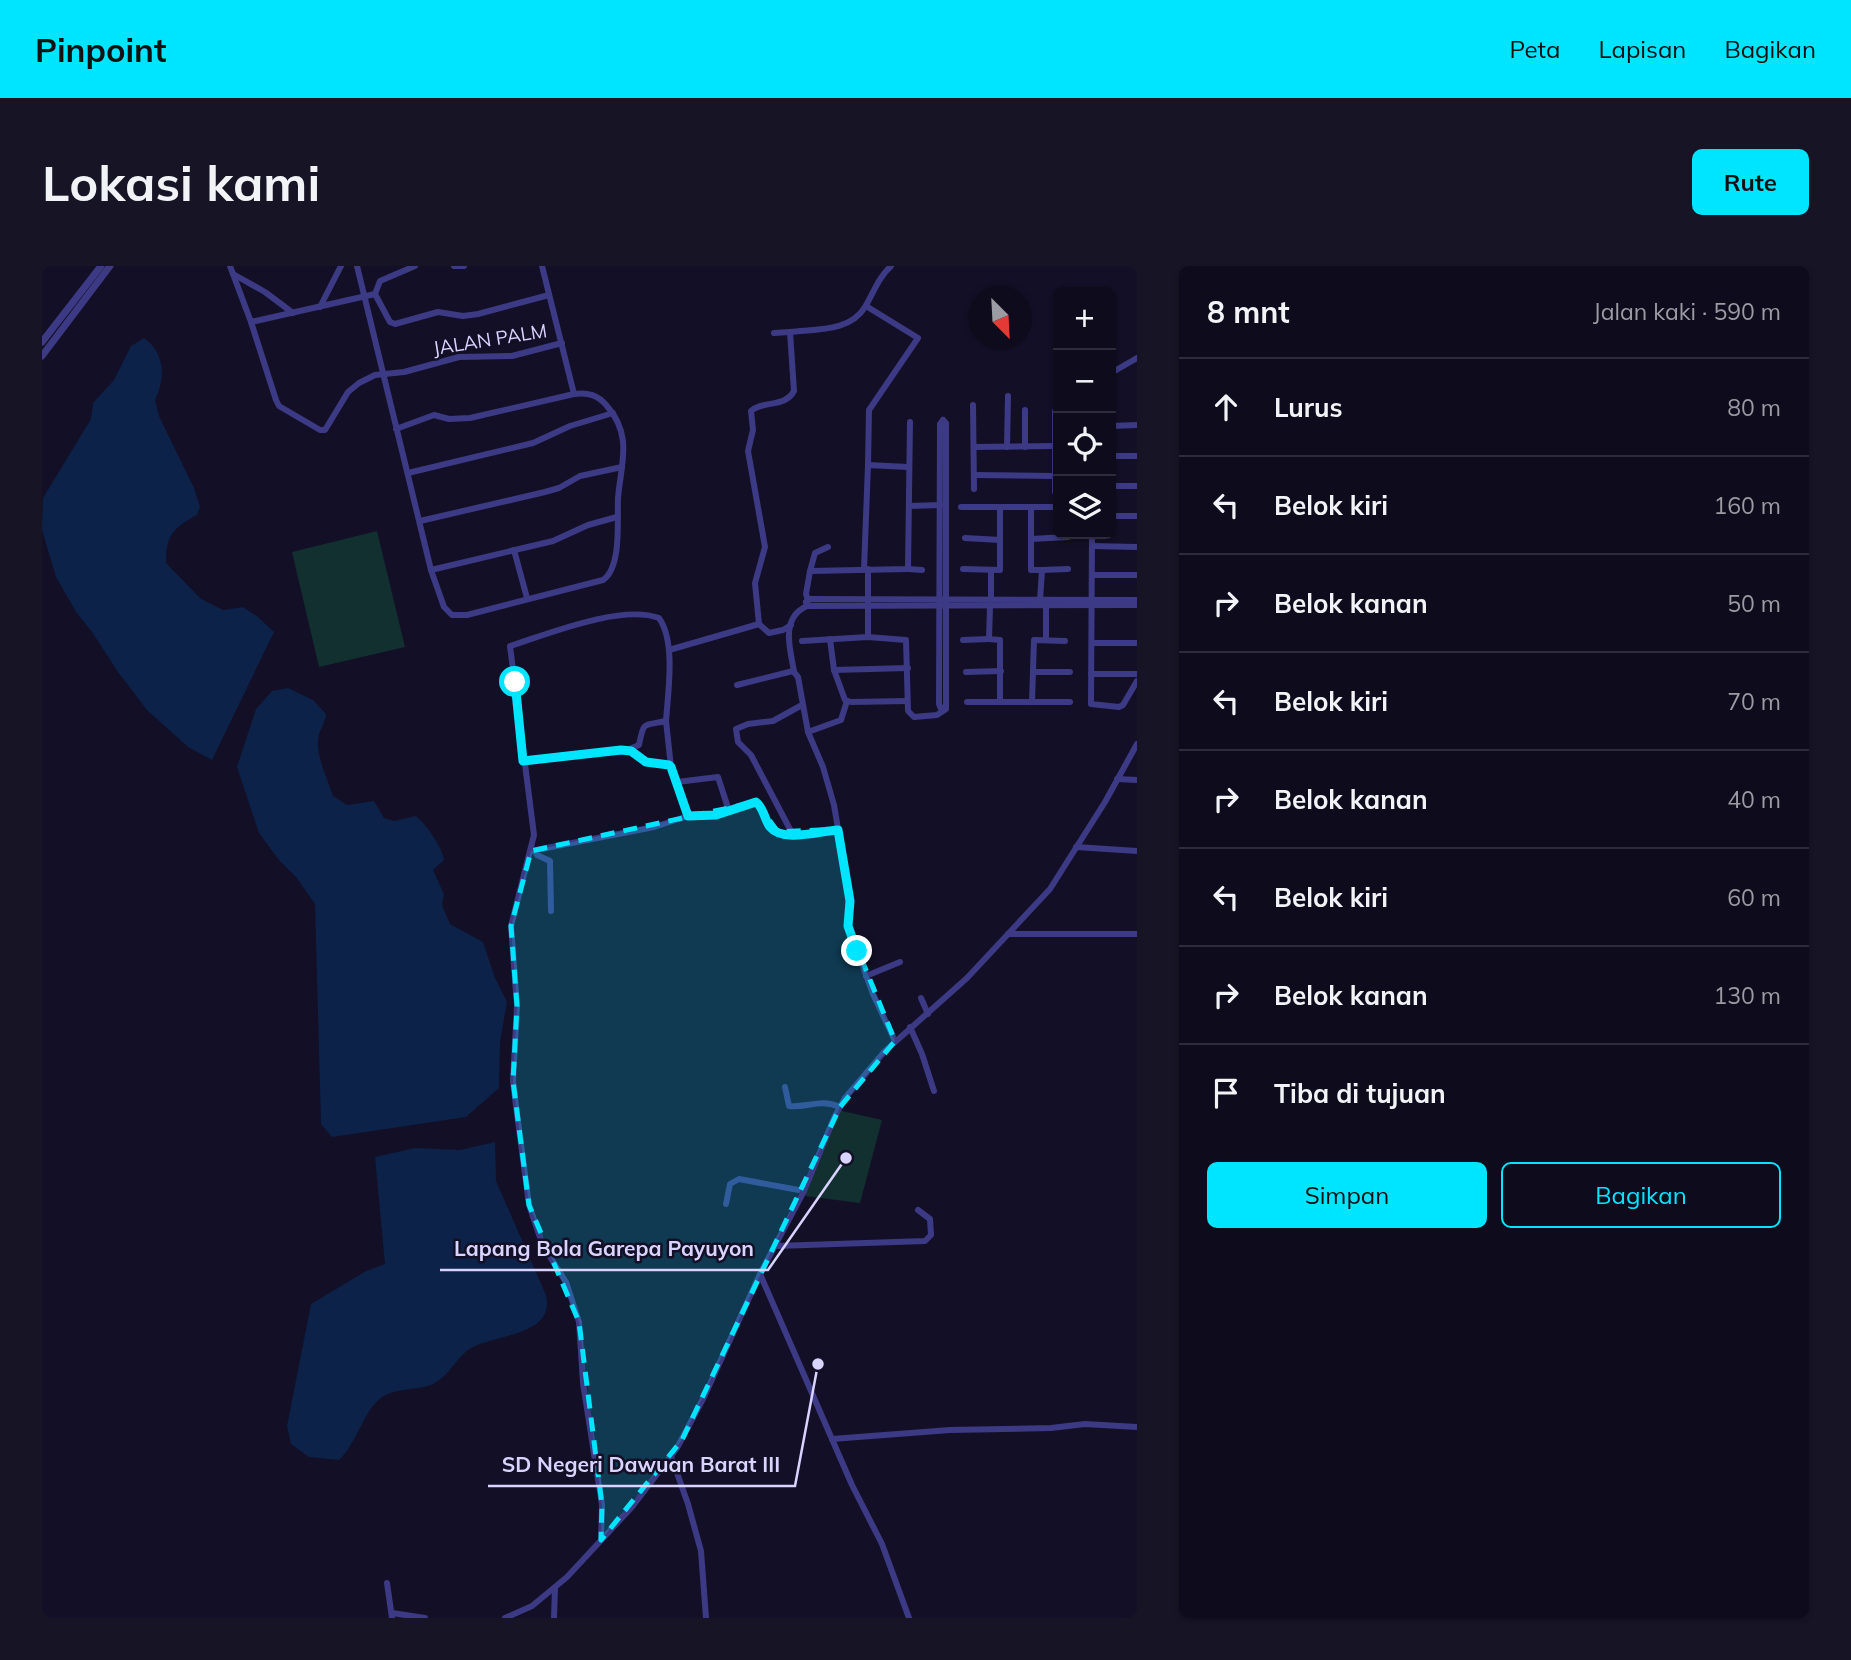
<!DOCTYPE html>
<html lang="id">
<head>
<meta charset="utf-8">
<style>
  body { margin:0; font-family:Mulish,sans-serif; background:#171425; color:#f1f3f6 }
  .controls { position:absolute; right:21px; top:21px; display:grid; overflow:hidden; border-radius:10px; box-shadow:0 2px 5px #0004 }
  .controls button { width:63px; height:63px; display:grid; place-items:center; padding:0; border:0; border-bottom:2px solid #2e2b3b; background:#0e0b1c; color:#f1f3f6; font:35px sans-serif }
  .compass { position:absolute; left:927px; top:21px; width:63px; height:63px; border-radius:50%; background:#0e0b1c; box-shadow:0 2px 5px #0004; rotate:156deg }
  .stop { position:absolute; width:21px; height:21px; margin:-16px; border:5px solid #00e5ff; border-radius:50%; background:#fff }
  .stop.end { background:#00e5ff; border-color:#fff; box-shadow:0 2px 7px #0008 }
  .list { margin:0; padding:0; list-style:none }
  h2 { display:flex; justify-content:space-between; align-items:center; height:91px; margin:0; padding:0 28px; font-size:30px }
  h2 small { font-size:23px; font-weight:400; color:#9b9ba3 }
  .list li { display:grid; grid-template-columns:46px 1fr auto; gap:21px; align-items:center; box-sizing:border-box; height:98px; padding:0 28px; border-top:2px solid #2e2b3b }
  .list b { display:block; font-size:26px; white-space:nowrap }
  .list em { font-size:23px; font-style:normal; color:#9b9ba3 }
  .actions { display:flex; gap:14px; padding:21px 28px }
  .actions a { flex:1; padding:16px 0; border:2px solid #00e5ff; border-radius:10px; text-align:center; font-size:24px; color:#00e5ff }
  .actions .main { background:#00e5ff; color:#111 }
  .icon { flex:none; width:38px; height:38px; fill:none; stroke:currentColor; stroke-width:2; stroke-linecap:round; stroke-linejoin:round }
  .map { position:relative; flex:none; width:1095px; height:1352px; overflow:hidden; border-radius:10px }
  header { display:flex; align-items:center; gap:42px; box-sizing:border-box; height:98px; padding:0 35px; background:#00e5ff; color:#111 }
  header strong { font-size:33px }
  nav { display:flex; gap:38px; margin-inline-start:auto; font-size:24px }
  .intro { display:flex; align-items:center; justify-content:space-between; box-sizing:border-box; height:168px; padding:0 42px }
  h1 { margin:0; font-size:49px }
  .button { padding:18px 32px; border-radius:10px; background:#00e5ff; color:#111; font-size:24px; font-weight:700 }
  main { display:flex; gap:42px; padding:0 42px }
  aside { flex:1; background:#0e0b1c; border-radius:10px; box-shadow:0 2px 5px #0004 }
  .map>svg:first-child { display:block }
  .green { fill:#12302f }
  .water { fill:#0c2248 }
  .lines { fill:none; stroke-linecap:round; stroke-linejoin:round }
  .minor { stroke:#3d3a85; stroke-width:6 }
  .tertiary { stroke:#3d3a85; stroke-width:7 }
  .route { stroke:#00e5ff; stroke-width:9 }
  .marked { fill:#00e5ff; fill-opacity:0.2; stroke:#00e5ff; stroke-width:5; stroke-dasharray:14 9; stroke-linejoin:round }
  .labels { text-anchor:middle; dominant-baseline:central; stroke-width:5; stroke-linejoin:round; paint-order:stroke }
  .street-label { font-size:19px; fill:#d9d4ff; stroke:#130f26 }
  .leader { fill:none; stroke:#d9d4ff; stroke-width:2.5 }
  .callout-dot { fill:#d9d4ff; stroke:#130f26; stroke-width:2.5 }
  .callout-label { font-size:21px; text-anchor:middle; font-weight:bold; fill:#d9d4ff; stroke:#130f26; stroke-width:5; stroke-linejoin:round; paint-order:stroke }
</style>
</head>
<body>
<header>
<strong>Pinpoint</strong>
<nav><a>Peta</a><a>Lapisan</a><a>Bagikan</a></nav>
</header>
<div class="intro"><h1>Lokasi kami</h1><a class="button">Rute</a></div>
<main>
<div class="map">
<svg width="1095" height="1352" viewBox="0 0 1095 1352">
  <rect width="100%" height="100%" fill="#130f26"/>
  <g class="green">
    <path d="M335 265 363 381 277 401 250 286Z"/>
    <path d="M796 844 840 854 818 937 763 930Z"/>
  </g>
  <g class="water">
    <path d="M102 72C123 87 124 112 113 134L117 150 152 222 158 241 155 249C131 262 124 269 124 297L159 333 181 344 201 341 216 351 232 366 170 494 146 481 105 444 76 406 50 366 34 346 14 311 0 264 1 232 49 153 51 137 72 114 89 80Z"/>
    <path d="M246 422 271 434 284 448C283 459 276 465 276 475 275 492 286 514 291 530L305 539 332 535 342 552 352 555 374 550C384 558 401 582 402 594L391 604 402 628 400 639 408 658 441 676 453 712 465 736 458 776 457 822 424 851 290 871 279 858 273 638 254 611 237 594 217 567 195 501 214 443 230 425Z"/>
    <path d="M453 876 454 915 504 1029C513 1068 459 1068 431 1081 415 1089 408 1110 391 1118 376 1125 354 1121 339 1132 322 1144 315 1177 297 1194L267 1191 249 1178 245 1160 269 1038 324 1005 343 998 333 891 373 882 418 884Z"/>
  </g>
  <g class="lines">
    <g class="minor">
      <path d="M188 0 209 56 234 134 237 140 278 164H283L306 126 317 117 333 109 362 106 417 91 470 90 520 77"/>
      <path d="M315 0 389 304 402 341 410 349H425L561 314C580 301 575 254 576 232 579 197 591 170 565 140 556 129 546 126 532 128L428 152 407 153 392 149 354 163"/>
      <path d="M412 0H422"/>
      <path d="M500 0 532 128"/>
      <path d="M191 8 223 26 251 47"/>
      <path d="M333 28 338 15 373 0"/>
      <path d="M824 40 876 72 827 144 826 199"/>
      <path d="M278 41 299 0"/>
      <path d="M209 56 333 28 348 56 353 58 396 46 421 50 436 48 507 29"/>
      <path d="M732 67 748 66"/>
      <path d="M1069 107 1095 92"/>
      <path d="M931 139 932 223"/>
      <path d="M1013 145V226"/>
      <path d="M1069 160 1095 159"/>
      <path d="M932 181 1013 180"/>
      <path d="M965 181 966 130"/>
      <path d="M983 181V144"/>
      <path d="M1069 190H1095"/>
      <path d="M366 207 491 177 528 160 571 147"/>
      <path d="M932 209 1013 210"/>
      <path d="M1069 220H1095"/>
      <path d="M867 240 898 239"/>
      <path d="M919 241H1016"/>
      <path d="M989 241V304H1000L998 335"/>
      <path d="M1069 250H1095"/>
      <path d="M378 255 503 226 517 222 538 210 580 201"/>
      <path d="M1050 268 1049 438 1077 441 1081 439 1095 415"/>
      <path d="M923 272 958 274"/>
      <path d="M989 273 1026 271"/>
      <path d="M1050 280 1095 281"/>
      <path d="M786 281 773 287 768 305 866 303 868 156"/>
      <path d="M472 284 485 332"/>
      <path d="M822 303 826 199 866 201"/>
      <path d="M866 303 880 304"/>
      <path d="M921 303 958 304V241"/>
      <path d="M389 304 511 275 546 259 575 251"/>
      <path d="M1000 304 1026 303"/>
      <path d="M1050 309H1095"/>
      <path d="M766 334 764 328 768 305"/>
      <path d="M949 334V304"/>
      <path d="M764 336 765 340 1095 339"/>
      <path d="M764 336 768 333 1095 334"/>
      <path d="M948 341 947 373 958 374V436"/>
      <path d="M749 359 741 364 727 367 717 358 713 317 723 281 706 185 711 164 709 145C721 134 743 142 752 125L748 66C774 63 808 66 823 41 832 26 836 12 849 0"/>
      <path d="M826 371V303"/>
      <path d="M788 373 792 404 803 434 809 436 865 435"/>
      <path d="M921 374 947 373"/>
      <path d="M1004 374V340"/>
      <path d="M760 375 826 371 864 374 866 445 872 451 895 449 904 443V157L901 154"/>
      <path d="M1050 377H1095"/>
      <path d="M627 384 717 358"/>
      <path d="M792 404 866 402"/>
      <path d="M752 405C748 383 738 352 765 340"/>
      <path d="M924 406 959 405"/>
      <path d="M991 406H1028"/>
      <path d="M1049 408H1095"/>
      <path d="M695 419 751 405 756 411 766 466 781 501 792 539 808 634 806 660 831 728 853 775"/>
      <path d="M925 436H1028"/>
      <path d="M990 436 992 374 1023 375"/>
      <path d="M900 445 897 438 898 158 901 154"/>
      <path d="M624 455 629 501"/>
      <path d="M766 466 799 454 805 435"/>
      <path d="M481 495 579 484 589 485 604 496 627 499 629 501 646 550"/>
      <path d="M1075 513 1095 514"/>
      <path d="M635 516 676 511 687 545"/>
      <path d="M751 569 709 489 696 476 694 463 706 458 731 455 760 439"/>
      <path d="M1034 581 1095 585"/>
      <path d="M492 584 495 589 508 595 509 645"/>
      <path d="M489 585 612 561 646 550 674 549 714 536C723 542 722 553 728 561 741 577 778 565 796 563"/>
      <path d="M966 668H1095"/>
      <path d="M824 710 858 696"/>
      <path d="M879 732 886 748"/>
      <path d="M868 761 880 788 892 825"/>
      <path d="M743 821 747 840C765 842 778 832 798 841"/>
      <path d="M684 938 688 918 697 913 762 925"/>
      <path d="M734 980 883 975 889 969 888 953 876 944"/>
      <path d="M718 1008 810 1219 840 1278 867 1352"/>
      <path d="M790 1173 908 1164 1009 1162 1043 1158 1095 1161"/>
      <path d="M629 1190 646 1238 659 1285 664 1352"/>
      <path d="M559 1274 560 1239 541 1117 537 1056 524 1016 501 980 487 939 474 840 471 815 475 740 469 660 492 569 468 380C506 368 579 338 617 352 634 376 626 426 624 455 600 460 602 455 597 479L585 484"/>
      <path d="M345 1317 350 1352"/>
      <path d="M350 1347 383 1352"/>
      <path d="M463 1352 490 1340 525 1311 590 1241 635 1182 662 1131 718 1008 762 925 792 852 803 832 843 785 925 712 1008 623 1063 536 1095 478"/>
      <path d="M512 1352 513 1322"/>
    </g>
    <g class="tertiary">
      <path d="M0 76 59 0"/>
      <path d="M0 90 68 0"/>
    </g>
  </g>
  <g class="lines">
    <path class="route" d="M473 416 481 495 579 484 589 485 604 496 627 499 629 501 646 550 674 549 714 536C722 542 722 553 728 561 741 577 778 565 796 564L808 635 806 660 815 685"/>
  </g>
  <path class="marked" d="M714 536 736 566 796 563 808 634 806 660 853 775 798 841 640 1174 559 1274 560 1239 537 1056 487 939 471 815 475 740 469 660 489 585Z"/>
  <g class="labels">
    <g class="street-label">
      <text transform="translate(448 73) rotate(-9)">JALAN PALM</text>
    </g>
  </g>
  <path class="leader" d="M804 892L726 1004H398M776 1098L753 1220H446"/>
  <g class="callout-dot">
    <circle cx="804" cy="892" r="7"/>
    <circle cx="776" cy="1098" r="7"/>
  </g>
  <g class="callout-label">
    <text x="562" y="990">Lapang Bola Garepa Payuyon</text>
    <text x="599" y="1206">SD Negeri Dawuan Barat III</text>
  </g>
</svg>
<div class="controls">
<button>+</button>
<button>−</button>
<button><svg class="icon" aria-label="locate" viewBox="0 0 24 24"><circle cx="12" cy="12" r="6"/><path d="M12 2v4M12 18v4M2 12h4M18 12h4"/></svg></button>
<button><svg class="icon" aria-label="layers" viewBox="0 0 24 24"><path d="M12 4l9 5-9 5-9-5zM3 14l9 5 9-5"/></svg></button>
</div>
<svg class="compass" viewBox="-18 -18 36 36"><path d="M0-13l5 13h-10z" fill="#e53935"/><path d="M0 13l5-13h-10z" fill="#9b9ba3"/></svg>
<div class="stop" style="left:473px;top:416px"></div>
<div class="stop end" style="left:815px;top:685px"></div>
</div>
<aside>
<h2>8 mnt<small>Jalan kaki · 590 m</small></h2>
<ul class="list">
<li><svg class="icon" aria-label="ahead" viewBox="0 0 24 24"><path d="M12 20V5M6 11l6-6 6 6"/></svg><div><b>Lurus</b></div><em>80 m</em></li>
<li><svg class="icon" aria-label="left" viewBox="0 0 24 24"><path d="M17 20v-9H6M10 6l-5 5 5 5"/></svg><div><b>Belok kiri</b></div><em>160 m</em></li>
<li><svg class="icon" aria-label="right" viewBox="0 0 24 24"><path d="M7 20v-9h11M14 6l5 5-5 5"/></svg><div><b>Belok kanan</b></div><em>50 m</em></li>
<li><svg class="icon" aria-label="left" viewBox="0 0 24 24"><path d="M17 20v-9H6M10 6l-5 5 5 5"/></svg><div><b>Belok kiri</b></div><em>70 m</em></li>
<li><svg class="icon" aria-label="right" viewBox="0 0 24 24"><path d="M7 20v-9h11M14 6l5 5-5 5"/></svg><div><b>Belok kanan</b></div><em>40 m</em></li>
<li><svg class="icon" aria-label="left" viewBox="0 0 24 24"><path d="M17 20v-9H6M10 6l-5 5 5 5"/></svg><div><b>Belok kiri</b></div><em>60 m</em></li>
<li><svg class="icon" aria-label="right" viewBox="0 0 24 24"><path d="M7 20v-9h11M14 6l5 5-5 5"/></svg><div><b>Belok kanan</b></div><em>130 m</em></li>
<li><svg class="icon" aria-label="arrive" viewBox="0 0 24 24"><path d="M6 21V4h12l-3 4 3 4H6"/></svg><div><b>Tiba di tujuan</b></div></li>
</ul>
<div class="actions"><a class="main">Simpan</a><a>Bagikan</a></div>
</aside>
</main>
</body>
</html>
